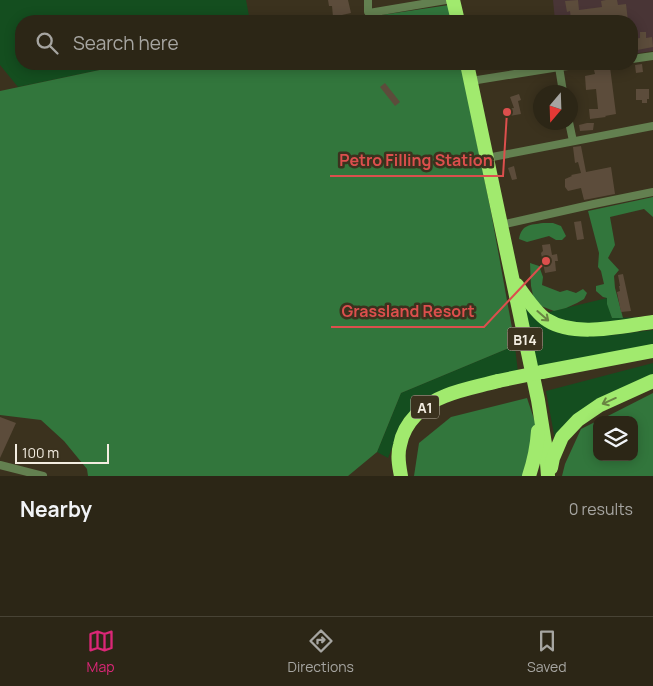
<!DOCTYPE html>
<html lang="en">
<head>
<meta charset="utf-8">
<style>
  body { margin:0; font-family:Manrope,sans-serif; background:#383223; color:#f1f3f6 }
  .controls { position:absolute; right:15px; bottom:15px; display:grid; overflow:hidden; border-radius:10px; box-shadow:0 2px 12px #0003 }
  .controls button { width:45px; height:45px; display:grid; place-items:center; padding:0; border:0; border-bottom:1px solid #484335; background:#2c2616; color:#f1f3f6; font:25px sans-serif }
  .compass { position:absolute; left:533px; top:85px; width:45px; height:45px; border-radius:50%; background:#2c2616; box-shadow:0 2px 12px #0003; rotate:199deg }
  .scale { position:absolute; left:15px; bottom:12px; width:94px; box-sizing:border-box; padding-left:5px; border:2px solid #f3ede1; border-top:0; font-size:14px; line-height:18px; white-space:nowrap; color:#f3ede1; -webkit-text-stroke:4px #3b321e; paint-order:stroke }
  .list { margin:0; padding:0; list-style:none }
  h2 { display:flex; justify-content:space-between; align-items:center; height:65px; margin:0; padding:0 20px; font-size:21px }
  h2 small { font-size:16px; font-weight:400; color:#a6a5a1 }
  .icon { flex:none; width:28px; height:28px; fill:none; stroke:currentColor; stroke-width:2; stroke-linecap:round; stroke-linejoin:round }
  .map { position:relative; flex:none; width:653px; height:476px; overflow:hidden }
  .search { position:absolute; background:#2c2616; box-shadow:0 2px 12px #0003; left:15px; right:15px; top:15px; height:55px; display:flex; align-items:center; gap:12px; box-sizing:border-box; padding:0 18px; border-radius:20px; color:#a6a5a1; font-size:19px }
  .sheet { height:140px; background:#2c2616 }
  nav { display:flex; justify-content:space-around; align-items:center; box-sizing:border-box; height:70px; border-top:1px solid #484335; background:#2c2616; font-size:14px; color:#a6a5a1 }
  nav a { display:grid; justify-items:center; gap:2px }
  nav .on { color:#db2777 }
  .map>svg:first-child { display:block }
  .medical { fill:#493536 }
  .green { fill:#144e1f }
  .forest { fill:#32763c }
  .building { fill:#5c4c3b }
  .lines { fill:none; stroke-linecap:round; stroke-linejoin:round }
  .street { stroke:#638050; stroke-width:8 }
  .highway { stroke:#a1ea6e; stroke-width:14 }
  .highway-bridge { stroke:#a1ea6e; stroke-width:14 }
  .oneway { stroke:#698542 }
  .labels { text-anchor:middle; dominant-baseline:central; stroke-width:5; stroke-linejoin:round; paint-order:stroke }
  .shield { fill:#3b321e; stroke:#bcb5a6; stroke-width:1 }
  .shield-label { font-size:14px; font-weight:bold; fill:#f3ede1 }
  .leader { fill:none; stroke:#dc4f4d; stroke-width:2 }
  .callout-dot { fill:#dc4f4d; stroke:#3b321e; stroke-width:2 }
  .callout-label { font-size:16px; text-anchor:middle; font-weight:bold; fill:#dc4f4d; stroke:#3b321e; stroke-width:5; stroke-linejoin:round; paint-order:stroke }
</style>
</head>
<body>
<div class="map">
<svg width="653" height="476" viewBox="0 0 653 476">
  <rect width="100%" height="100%" fill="#3b321e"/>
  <path class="medical" d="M553 0H653V51L632 54V21H555Z"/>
  <g class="green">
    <path d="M0 0H246L250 21H21V64H128L18 87 0 65Z"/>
    <path d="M607 298 612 318 649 317 589 325 567 323 545 313Z"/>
    <path d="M525 306 554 329 611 335 653 330V348L536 368Z"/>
    <path d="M514 339 518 372 433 395 404 418 388 458 377 452 401 393 509 348Z"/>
    <path d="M653 363V379L555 440 546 391Z"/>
  </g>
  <g class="forest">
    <path d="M449 5 452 21H341Z"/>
    <path d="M128 64H461L491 212 514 339 509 348 401 393 377 452 348 476H88L87 469 64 441 41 420 0 415V91Z"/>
    <path d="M653 197V217L644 209 610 217 615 245 608 258 619 270 614 276 615 288 623 318H612L607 304V298L603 297 596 291V286L604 284 601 271 598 267 599 253 588 211Z"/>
    <path d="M543 223H553L561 226 566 236 562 240H556L549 236 527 242 519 239C522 224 530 225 543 223Z"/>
    <path d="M530 263 539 266 543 277 542 285 560 292 567 290 576 293 583 289 587 293 584 299 577 303 566 308 554 311 541 306 534 300 531 286Z"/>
    <path d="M653 393V476H562L565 464 581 429 597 421V457H634V420H600Z"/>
    <path d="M527 398 536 425 523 476H414L419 443 451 417Z"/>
  </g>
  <g class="building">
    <path d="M328 0H348L351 13 333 17 332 6H329Z"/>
    <path d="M578 0 579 10 602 7 601 1 606 0H617L618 5 626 4 628 21H585V17L571 19 570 11 567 12 565 1Z"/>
    <path d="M640 32H646V38L652 37 653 47 632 51V39L640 38Z"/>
    <path d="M642 64 643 72 636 73 635 65Z"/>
    <path d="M610 67 616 114 605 116 606 117 590 119 589 109H598L596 89 586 90 585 76 595 74 594 70Z"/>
    <path d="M385 83 400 102 395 106 380 87Z"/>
    <path d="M636 89H649V99H647V103H642V100H636Z"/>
    <path d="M519 94 521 100 518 101 521 114 504 117 503 109 514 108 510 97Z"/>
    <path d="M587 123H594L593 130 580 131 579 125Z"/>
    <path d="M581 146 586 172 611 167 615 194 584 200 581 188 568 191 565 187V179L572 176 571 175 581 173 578 162 575 163 573 147Z"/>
    <path d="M514 166 517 179 512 180 508 168Z"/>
    <path d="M581 221 584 239 577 240 574 222Z"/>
    <path d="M550 244 552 255 557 254 558 261H555L556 271 545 273 541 253 543 251 542 245Z"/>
    <path d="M623 274 631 311 621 312 617 292 620 291 619 286H620L618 275Z"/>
    <path d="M0 417 16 423 0 458Z"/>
  </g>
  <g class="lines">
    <g class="street">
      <path d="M368 0V12L369 13 446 0"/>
      <path d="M632 59 653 56"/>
      <path d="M559 67 563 92"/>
      <path d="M471 81 559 67 586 64"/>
      <path d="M569 122 573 141"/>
      <path d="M487 158 653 126"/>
      <path d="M501 225 594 204 653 192"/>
      <path d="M0 465 43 476"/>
    </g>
    <g class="highway">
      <path d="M453 0 458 21"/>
      <path d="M467 64 538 400 546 450 548 476"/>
      <path d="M517 285C524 295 537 314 547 320 575 338 622 326 653 322"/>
      <path d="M542 372 653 351"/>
      <path d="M551 468 553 458 562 437 578 420 600 405 653 381"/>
      <path d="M401 476C399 466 397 455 400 445 404 422 424 404 445 396 462 389 480 386 498 381"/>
      <path d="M529 476C534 461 537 447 538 431"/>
    </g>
    <path class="highway-bridge" d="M498 381 542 372"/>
  </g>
  <defs><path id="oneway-shaft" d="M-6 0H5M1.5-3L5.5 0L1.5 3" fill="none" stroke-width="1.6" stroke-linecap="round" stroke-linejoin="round" transform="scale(1.25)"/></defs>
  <g class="oneway">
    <use href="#oneway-shaft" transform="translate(543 316) rotate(41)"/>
    <use href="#oneway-shaft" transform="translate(609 401) rotate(156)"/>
  </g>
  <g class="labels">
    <g class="shield">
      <rect x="507.5" y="327.5" width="35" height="23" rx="4"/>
      <rect x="411" y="395.5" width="28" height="23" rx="4"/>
    </g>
    <g class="shield-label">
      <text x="525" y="339">B14</text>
      <text x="425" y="407">A1</text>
    </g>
  </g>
  <path class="leader" d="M507 112L503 176H330M546 261L484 327H331"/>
  <g class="callout-dot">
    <circle cx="507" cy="112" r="5"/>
    <circle cx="546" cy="261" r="5"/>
  </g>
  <g class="callout-label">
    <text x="416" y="166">Petro Filling Station</text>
    <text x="408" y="317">Grassland Resort</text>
  </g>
</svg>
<div class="controls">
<button><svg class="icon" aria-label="layers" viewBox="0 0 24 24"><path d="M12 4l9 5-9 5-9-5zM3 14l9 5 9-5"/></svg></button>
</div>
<svg class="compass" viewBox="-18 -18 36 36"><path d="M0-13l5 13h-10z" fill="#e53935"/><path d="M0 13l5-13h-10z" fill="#a6a5a1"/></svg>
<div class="scale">100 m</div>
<div class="search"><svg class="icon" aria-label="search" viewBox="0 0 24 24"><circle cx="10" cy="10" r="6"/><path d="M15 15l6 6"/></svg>Search here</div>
</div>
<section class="sheet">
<h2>Nearby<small>0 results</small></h2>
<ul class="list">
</ul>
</section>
<nav>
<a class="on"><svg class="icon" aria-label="map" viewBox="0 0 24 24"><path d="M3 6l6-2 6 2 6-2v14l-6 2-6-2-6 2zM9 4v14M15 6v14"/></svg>Map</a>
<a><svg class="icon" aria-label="directions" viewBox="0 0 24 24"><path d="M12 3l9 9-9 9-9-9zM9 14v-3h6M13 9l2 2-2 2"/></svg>Directions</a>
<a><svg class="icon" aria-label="saved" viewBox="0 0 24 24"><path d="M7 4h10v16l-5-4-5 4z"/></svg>Saved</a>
</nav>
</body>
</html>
